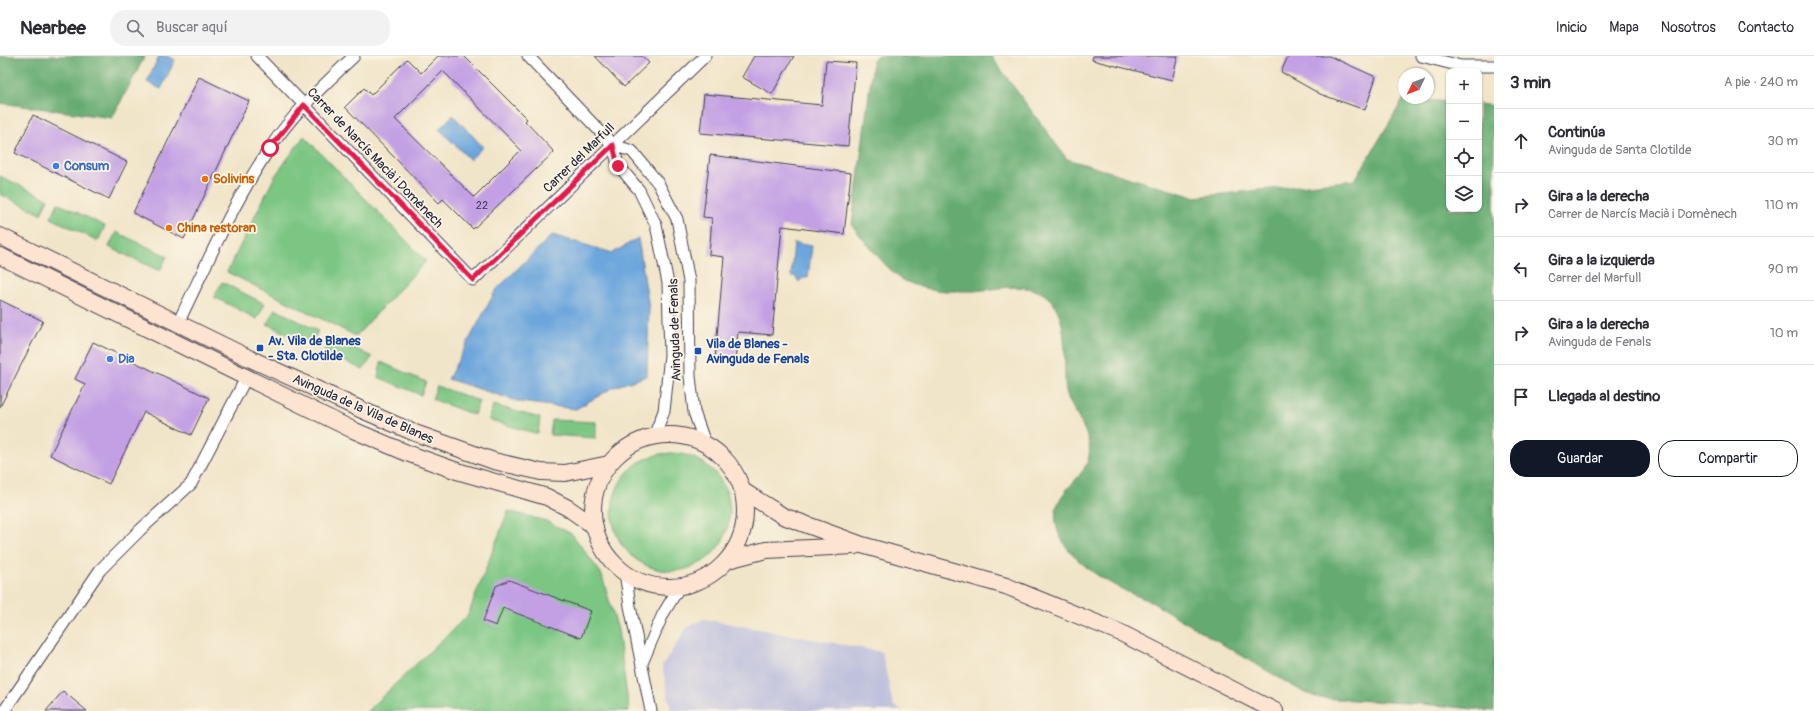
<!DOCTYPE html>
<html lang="es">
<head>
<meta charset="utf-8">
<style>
  body { margin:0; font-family:Pangolin,sans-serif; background:#f2f2f3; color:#2b2b33 }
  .controls { position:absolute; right:12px; top:12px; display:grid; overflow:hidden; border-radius:8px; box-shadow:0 1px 3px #0004 }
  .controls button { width:36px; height:36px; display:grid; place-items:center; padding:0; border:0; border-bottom:1px solid #e1e1e2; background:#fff; color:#2b2b33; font:20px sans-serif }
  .compass { position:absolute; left:1398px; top:12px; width:36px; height:36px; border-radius:50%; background:#fff; box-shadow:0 1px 3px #0004; rotate:227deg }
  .stop { position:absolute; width:12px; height:12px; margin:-9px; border:3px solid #e11d48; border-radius:50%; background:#fff }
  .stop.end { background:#e11d48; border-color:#fff; box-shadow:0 1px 4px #0008 }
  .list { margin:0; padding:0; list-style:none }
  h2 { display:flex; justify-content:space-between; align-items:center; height:52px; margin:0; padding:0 16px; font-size:17px }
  h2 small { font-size:13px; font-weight:400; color:#7c7c81 }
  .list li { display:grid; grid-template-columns:26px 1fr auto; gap:12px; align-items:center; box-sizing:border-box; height:64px; padding:0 16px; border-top:1px solid #e1e1e2 }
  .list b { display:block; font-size:15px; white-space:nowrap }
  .list p { margin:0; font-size:13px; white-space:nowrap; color:#7c7c81 }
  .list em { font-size:13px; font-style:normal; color:#7c7c81 }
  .actions { display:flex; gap:8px; padding:12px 16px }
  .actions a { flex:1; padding:9px 0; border:1px solid #111827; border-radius:16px; text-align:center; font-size:14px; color:#111827 }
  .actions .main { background:#111827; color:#fff }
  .icon { flex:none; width:22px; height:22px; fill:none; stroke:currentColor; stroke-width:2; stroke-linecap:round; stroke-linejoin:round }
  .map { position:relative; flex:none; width:1494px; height:655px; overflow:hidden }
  header { display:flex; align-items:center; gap:24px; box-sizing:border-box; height:56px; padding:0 20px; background:#fff; border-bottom:1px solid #e1e1e2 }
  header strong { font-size:19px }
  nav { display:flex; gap:22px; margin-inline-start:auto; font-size:14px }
  .search { width:280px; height:36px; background:#f2f2f3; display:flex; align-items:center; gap:10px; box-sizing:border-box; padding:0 14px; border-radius:16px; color:#7c7c81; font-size:15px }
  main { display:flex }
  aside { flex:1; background:#fff }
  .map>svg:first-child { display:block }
  .industrial { fill:#c0c2dd }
  .green { fill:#7cc683; stroke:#4f745f }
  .forest { fill:#65ab71; stroke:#446656 }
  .water { fill:#6ca6dc; stroke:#47648c }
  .building { fill:#c3a0e4; fill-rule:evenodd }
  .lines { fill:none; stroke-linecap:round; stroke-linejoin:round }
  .minor-casing { stroke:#413f50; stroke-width:13 }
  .secondary-casing { stroke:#413f50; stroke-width:18 }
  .minor { stroke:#fff; stroke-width:11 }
  .secondary { stroke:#fde4d1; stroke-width:16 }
  .route { stroke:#e11d48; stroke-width:5 }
  .shop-dot { fill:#3f7fe0; stroke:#fcf5e5; stroke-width:1.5 }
  .food-dot { fill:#e8710a; stroke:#fcf5e5; stroke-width:1.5 }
  .transit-dot { fill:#1a4fb4; stroke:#fcf5e5; stroke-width:1.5 }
  .labels { text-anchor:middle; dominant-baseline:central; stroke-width:3.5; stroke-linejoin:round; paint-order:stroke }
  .number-label { font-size:11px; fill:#4a4265 }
  .street-label { font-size:13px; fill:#22223b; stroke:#fcf5e5 }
  .shop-label { font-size:13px; font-weight:bold; fill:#366cbe; stroke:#fcf5e5; text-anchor:start }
  .food-label { font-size:13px; font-weight:bold; fill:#c56008; stroke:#fcf5e5; text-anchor:start }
  .transit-label { font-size:13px; font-weight:bold; fill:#164399; stroke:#fcf5e5; text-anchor:start }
</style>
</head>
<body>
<header>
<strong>Nearbee</strong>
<div class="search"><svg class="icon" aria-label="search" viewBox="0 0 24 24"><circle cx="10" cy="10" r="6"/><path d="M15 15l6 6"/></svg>Buscar aquí</div>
<nav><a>Inicio</a><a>Mapa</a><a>Nosotros</a><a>Contacto</a></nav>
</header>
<main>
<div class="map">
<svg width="1494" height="655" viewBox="0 0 1494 655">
  <rect width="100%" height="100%" fill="#fcf5e5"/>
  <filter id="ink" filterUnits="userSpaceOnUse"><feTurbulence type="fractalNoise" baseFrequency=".025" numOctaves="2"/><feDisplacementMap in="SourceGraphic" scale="8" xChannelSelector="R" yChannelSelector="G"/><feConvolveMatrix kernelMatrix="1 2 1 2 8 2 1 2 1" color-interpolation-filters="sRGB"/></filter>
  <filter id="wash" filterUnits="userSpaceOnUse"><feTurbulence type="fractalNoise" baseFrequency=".012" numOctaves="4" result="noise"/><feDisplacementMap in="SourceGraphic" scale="16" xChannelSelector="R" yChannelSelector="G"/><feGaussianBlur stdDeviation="0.9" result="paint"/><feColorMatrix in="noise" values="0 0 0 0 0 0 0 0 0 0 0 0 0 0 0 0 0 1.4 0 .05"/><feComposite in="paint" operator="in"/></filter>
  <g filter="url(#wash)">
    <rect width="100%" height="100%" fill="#f1e5c9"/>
    <path class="industrial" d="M704 563 882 596 893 649 902 655H671L662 610 687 572 693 568Z"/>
    <g class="green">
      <path d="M304 80 426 205 356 280 227 216 275 120Z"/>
      <path d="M0 120 48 143 41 158 0 138Z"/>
      <path d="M58 147 105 170 98 185 51 162Z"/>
      <path d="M116 176 167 200 160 215 109 191Z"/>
      <path d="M222 226 265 248 257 263 214 241Z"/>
      <path d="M275 253 318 275 310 290 267 268Z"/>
      <path d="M332 281 372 301 363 314 324 295Z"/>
      <path d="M381 306 426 326 421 339 378 321Z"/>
      <path d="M437 330 479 345 474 359 432 343Z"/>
      <path d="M493 349 540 362 538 378 489 364Z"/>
      <path d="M552 364 596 366V382L550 379Z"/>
      <circle cx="671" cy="456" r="59"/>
      <path d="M508 455 546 465 572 478 601 517 618 574 629 655H367L468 559Z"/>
    </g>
    <g class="forest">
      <path d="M0 0H145L112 62 0 47Z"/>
      <path d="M876 0H991L1067 103 1194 141 1355 124 1404 42 1449 46V153H1479V48L1494 50V655L1423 648 1319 642 1303 636 1148 544C1114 533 1044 495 1057 450 1063 431 1086 420 1089 400 1093 377 1071 356 1066 335 1065 331 1065 325 1065 320 1064 297 1067 270 1055 250 1039 222 998 233 974 235 965 235 956 235 947 235 933 235 915 230 903 224 891 218 861 181 852 169L873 5Z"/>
    </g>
    <g class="water">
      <path d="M159 0H167L175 4 161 33 147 26Z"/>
      <path d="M453 59 483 91 470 104 439 73Z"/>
      <path d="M552 179 613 197 638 182 649 252 647 320 614 331 576 353 520 346 448 323 496 234Z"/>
      <path d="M794 187 812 190 808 222H803L799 226 795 220H791Z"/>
    </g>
    <g id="blocks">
      <g class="building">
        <path d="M438 0H464L527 63 525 65 554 96 473 173 443 143 439 147 345 51 364 32 371 39 407 3 421 17ZM443 15 521 94 474 141 395 63Z"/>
        <path d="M595 0H642L649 7 624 31Z"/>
        <path d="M754 0H794L772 38 742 21Z"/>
        <path d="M1093 0H1178L1172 24 1092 4Z"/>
        <path d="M1288 0H1329L1376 21 1365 54 1320 38 1281 16Z"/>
        <path d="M826 5 856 7 848 90 700 77 704 38 822 49Z"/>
        <path d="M199 21 249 45 184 183 133 157Z"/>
        <path d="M33 59 127 106 109 143 15 97Z"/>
        <path d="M710 99 851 117 844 178 782 170 772 279 738 276 735 305 715 303 724 201 709 199 712 162 703 161Z"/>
        <path d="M0 244 43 265 0 351Z"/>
        <path d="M93 286 209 342 191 379 144 356 109 428 50 399 85 328 75 323Z"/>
        <path d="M509 524 591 555 581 582 503 552 496 570 483 565 496 530Z"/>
        <path d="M63 635 87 655H46Z"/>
      </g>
    </g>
  </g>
  <g filter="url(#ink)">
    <use href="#blocks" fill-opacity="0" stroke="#413f50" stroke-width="1"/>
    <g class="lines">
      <g class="minor-casing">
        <g id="minor">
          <path d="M257 0 473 224 705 0"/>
          <path d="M528 0 613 89 632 95 637 101 658 127 677 163 689 225 690 320 694 356 705 387"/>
          <path d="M1421 0 1461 10H1494"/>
          <path d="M613 89 618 109 639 134 656 169 668 227 670 299 664 355 654 380"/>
          <path d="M178 267C207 208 233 146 270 92 293 57 324 29 354 0"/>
          <path d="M625 516 630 550 651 655"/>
          <path d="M642 607 663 558 680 530"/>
          <path d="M4 655 100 514 140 474 191 428 246 322"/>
        </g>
      </g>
      <g class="secondary-casing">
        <g id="secondary">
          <path d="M0 180 251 303 362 354 415 377 494 405 541 416 565 417 609 408"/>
          <path d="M0 200 353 374 407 397 457 415 547 441 568 452 595 471"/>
          <circle cx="669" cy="455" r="76"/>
          <path d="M743 435 783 460 862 489 1006 530 1121 577 1275 655"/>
          <path d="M728 504 766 494 855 490"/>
        </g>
      </g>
      <use href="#minor" class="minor"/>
      <use href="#secondary" class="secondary"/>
    </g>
  </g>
  <g class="lines" filter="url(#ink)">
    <path class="route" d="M270 92 304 49 473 224 613 89 618 110"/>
  </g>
  <g class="shop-dot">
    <circle cx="56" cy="110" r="4"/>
    <circle cx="110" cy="303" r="4"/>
  </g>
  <g class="food-dot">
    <circle cx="205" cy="123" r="4"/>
    <circle cx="169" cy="172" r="4"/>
  </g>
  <g class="transit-dot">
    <rect x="256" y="288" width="8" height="8" rx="2"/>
    <rect x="694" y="291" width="8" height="8" rx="2"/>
  </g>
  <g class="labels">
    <g class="number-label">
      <text x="482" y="149">22</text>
    </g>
    <g class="street-label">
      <text transform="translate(375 102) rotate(46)">Carrer de Narcís Macià i Domènech</text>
      <text transform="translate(579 102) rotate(-44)">Carrer del Marfull</text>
      <text transform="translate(675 274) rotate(-92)">Avinguda de Fenals</text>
      <text transform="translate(363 353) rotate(24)">Avinguda de la Vila de Blanes</text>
    </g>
    <g class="shop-label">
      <text x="64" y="110">Consum</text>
      <text x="118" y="303">Dia</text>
    </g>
    <g class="food-label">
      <text x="213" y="123">Solivins</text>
      <text x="177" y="172">China restoran</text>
    </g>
    <g class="transit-label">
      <text x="268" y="285">Av. Vila de Blanes<tspan x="268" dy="15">- Sta. Clotilde</tspan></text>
      <text x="706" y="288">Vila de Blanes -<tspan x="706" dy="15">Avinguda de Fenals</tspan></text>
    </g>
  </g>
</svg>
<div class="controls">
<button>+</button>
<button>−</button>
<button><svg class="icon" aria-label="locate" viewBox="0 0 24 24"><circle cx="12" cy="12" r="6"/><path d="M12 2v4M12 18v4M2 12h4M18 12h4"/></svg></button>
<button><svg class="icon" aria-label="layers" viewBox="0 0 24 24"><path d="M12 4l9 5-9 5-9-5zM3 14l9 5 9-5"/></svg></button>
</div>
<svg class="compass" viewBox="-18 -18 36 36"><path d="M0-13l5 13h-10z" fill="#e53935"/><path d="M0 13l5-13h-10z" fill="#7c7c81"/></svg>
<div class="stop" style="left:270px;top:92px"></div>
<div class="stop end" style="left:618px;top:110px"></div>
</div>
<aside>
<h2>3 min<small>A pie · 240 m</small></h2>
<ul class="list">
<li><svg class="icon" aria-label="ahead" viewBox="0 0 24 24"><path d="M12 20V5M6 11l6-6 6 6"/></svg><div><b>Continúa</b><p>Avinguda de Santa Clotilde</p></div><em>30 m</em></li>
<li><svg class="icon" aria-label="right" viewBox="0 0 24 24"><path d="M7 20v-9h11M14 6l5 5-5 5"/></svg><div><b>Gira a la derecha</b><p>Carrer de Narcís Macià i Domènech</p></div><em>110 m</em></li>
<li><svg class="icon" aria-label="left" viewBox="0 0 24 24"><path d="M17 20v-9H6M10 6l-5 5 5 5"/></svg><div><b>Gira a la izquierda</b><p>Carrer del Marfull</p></div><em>90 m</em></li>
<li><svg class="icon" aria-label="right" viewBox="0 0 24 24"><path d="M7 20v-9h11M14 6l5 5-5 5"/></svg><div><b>Gira a la derecha</b><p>Avinguda de Fenals</p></div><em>10 m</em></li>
<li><svg class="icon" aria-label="arrive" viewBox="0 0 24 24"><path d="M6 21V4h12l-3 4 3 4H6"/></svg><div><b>Llegada al destino</b></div></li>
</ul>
<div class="actions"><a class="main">Guardar</a><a>Compartir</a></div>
</aside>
</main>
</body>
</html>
